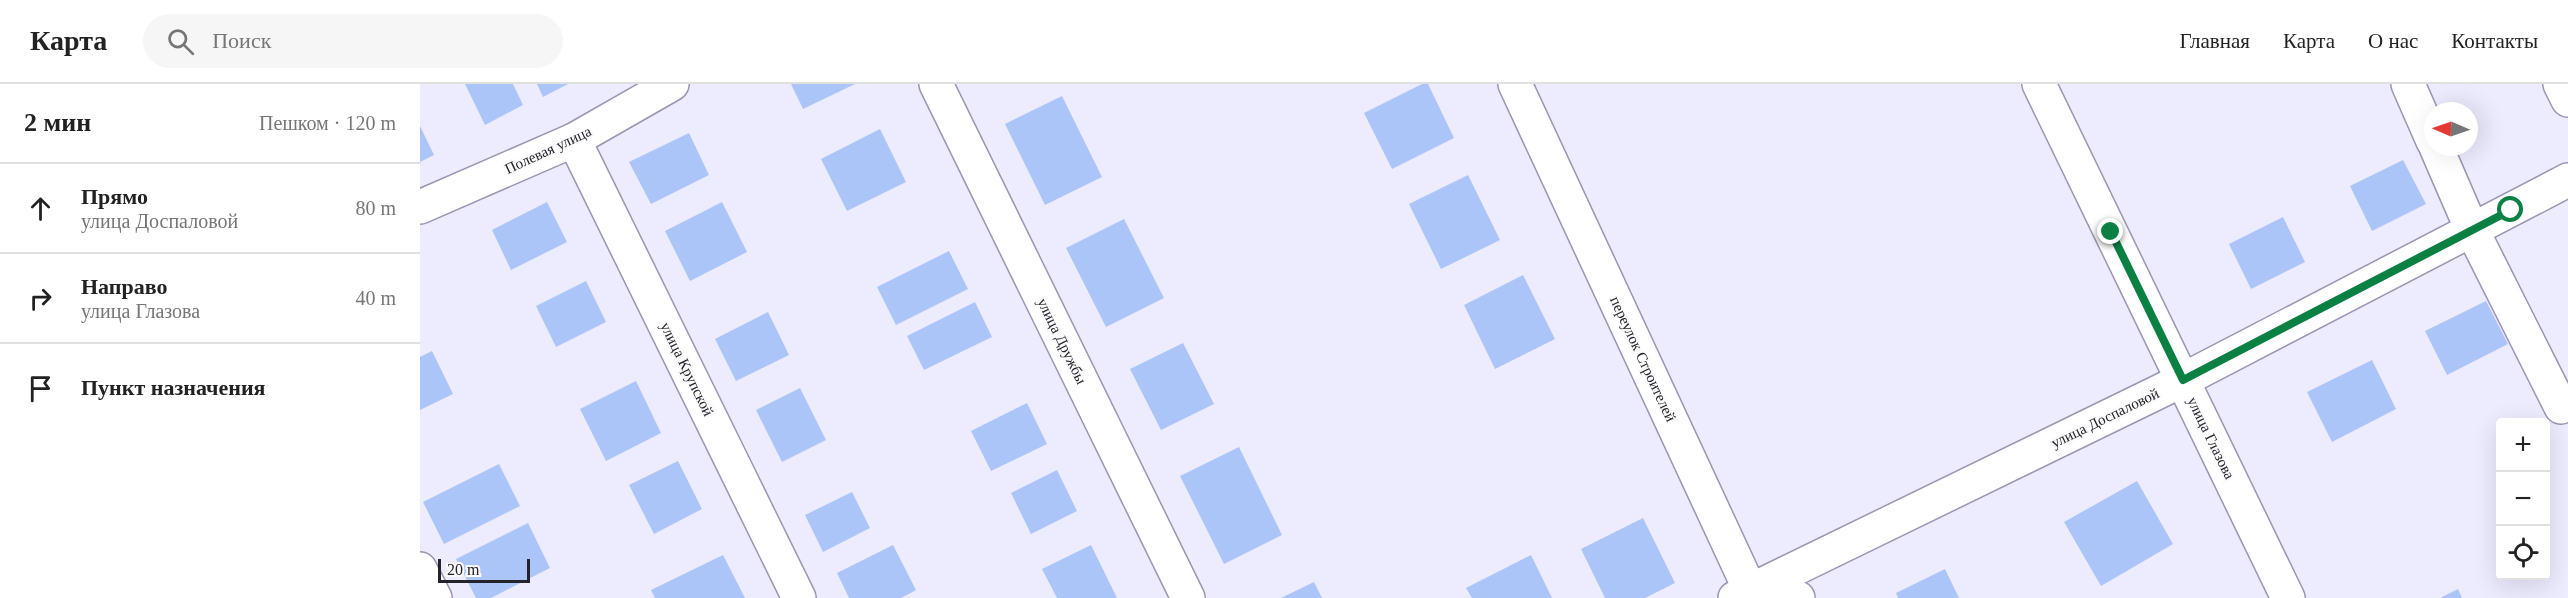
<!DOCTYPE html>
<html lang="ru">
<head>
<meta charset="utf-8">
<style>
  body { margin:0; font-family:Georgia,serif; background:#f6f6f6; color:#222 }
  .controls { position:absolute; right:18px; bottom:18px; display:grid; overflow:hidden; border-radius:6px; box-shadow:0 6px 24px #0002 }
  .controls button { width:54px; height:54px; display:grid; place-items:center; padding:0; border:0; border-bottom:2px solid #e0e0e0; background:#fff; color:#222; font:30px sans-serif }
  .compass { position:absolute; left:2004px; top:18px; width:54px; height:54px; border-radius:50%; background:#fff; box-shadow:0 6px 24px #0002; rotate:272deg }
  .scale { position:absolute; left:18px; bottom:15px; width:92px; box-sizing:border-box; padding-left:6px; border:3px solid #24222d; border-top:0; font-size:16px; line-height:21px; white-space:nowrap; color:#24222d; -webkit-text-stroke:4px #fbfbfb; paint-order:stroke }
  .stop { position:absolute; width:18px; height:18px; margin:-14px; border:4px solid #0b8043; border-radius:50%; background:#fff }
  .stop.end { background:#0b8043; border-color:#fff; box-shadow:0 2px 6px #0008 }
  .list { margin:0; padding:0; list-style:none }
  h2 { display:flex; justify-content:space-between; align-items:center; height:78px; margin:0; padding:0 24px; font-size:26px }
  h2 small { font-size:20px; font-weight:400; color:#767676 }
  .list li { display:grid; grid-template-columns:39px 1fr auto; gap:18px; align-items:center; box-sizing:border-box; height:90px; padding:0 24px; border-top:2px solid #e0e0e0 }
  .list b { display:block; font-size:22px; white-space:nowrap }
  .list p { margin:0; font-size:20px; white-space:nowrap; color:#767676 }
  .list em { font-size:20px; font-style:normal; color:#767676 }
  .icon { flex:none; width:33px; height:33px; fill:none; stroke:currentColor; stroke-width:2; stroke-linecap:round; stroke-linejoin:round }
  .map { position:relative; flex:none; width:2148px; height:514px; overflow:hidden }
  header { display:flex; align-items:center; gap:36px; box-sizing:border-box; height:84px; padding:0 30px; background:#fff; border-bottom:2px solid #e0e0e0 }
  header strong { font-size:28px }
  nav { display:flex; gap:33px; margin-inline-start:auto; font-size:21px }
  .search { width:420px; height:54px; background:#f6f6f6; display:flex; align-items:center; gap:15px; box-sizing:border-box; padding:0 21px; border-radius:33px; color:#767676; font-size:22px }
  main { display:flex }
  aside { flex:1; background:#fff }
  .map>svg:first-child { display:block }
  .building { fill:#acc5f8 }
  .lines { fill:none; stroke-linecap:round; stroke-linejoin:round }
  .minor-casing { stroke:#9995b3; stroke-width:36 }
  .minor { stroke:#fff; stroke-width:33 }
  .route { stroke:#0b8043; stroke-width:8 }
  .labels { text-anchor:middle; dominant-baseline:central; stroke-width:4.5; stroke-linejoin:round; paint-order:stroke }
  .street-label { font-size:15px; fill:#24222d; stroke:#fbfbfb }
</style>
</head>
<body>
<header>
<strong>Карта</strong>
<div class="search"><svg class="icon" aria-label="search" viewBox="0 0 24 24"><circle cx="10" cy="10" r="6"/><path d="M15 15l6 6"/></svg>Поиск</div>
<nav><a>Главная</a><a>Карта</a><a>О нас</a><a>Контакты</a></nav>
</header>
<main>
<aside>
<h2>2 мин<small>Пешком · 120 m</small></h2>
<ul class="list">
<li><svg class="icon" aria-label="ahead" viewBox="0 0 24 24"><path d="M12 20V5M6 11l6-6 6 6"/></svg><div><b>Прямо</b><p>улица Доспаловой</p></div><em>80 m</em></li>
<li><svg class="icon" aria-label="right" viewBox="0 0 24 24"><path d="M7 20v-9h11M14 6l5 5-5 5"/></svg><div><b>Направо</b><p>улица Глазова</p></div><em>40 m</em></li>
<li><svg class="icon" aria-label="arrive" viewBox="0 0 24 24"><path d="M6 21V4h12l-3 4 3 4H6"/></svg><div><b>Пункт назначения</b></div></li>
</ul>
</aside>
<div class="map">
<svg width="2148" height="514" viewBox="0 0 2148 514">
  <rect width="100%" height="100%" fill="#edebfe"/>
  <g class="building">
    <path d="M45 0H93L103 21 65 41Z"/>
    <path d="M117 0H148L123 13Z"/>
    <path d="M371 0H435L383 25Z"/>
    <path d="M1002 0H1008L1034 54 972 85 944 29Z"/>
    <path d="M642 12 682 93 625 121 585 40Z"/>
    <path d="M0 42 14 71 0 78Z"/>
    <path d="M460 45 486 98 427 127 401 75Z"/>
    <path d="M269 49 289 91 231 120 209 78Z"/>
    <path d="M1983 76 2006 120 1952 147 1930 102Z"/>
    <path d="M1048 91 1080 156 1021 185 989 120Z"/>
    <path d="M127 118 147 158 91 186 72 146Z"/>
    <path d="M302 118 327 168 270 197 245 147Z"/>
    <path d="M1863 133 1885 178 1831 205 1809 160Z"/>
    <path d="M704 135 744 214 686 243 646 164Z"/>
    <path d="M529 167 548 205 476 241 457 203Z"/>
    <path d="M1103 191 1135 255 1075 285 1044 221Z"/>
    <path d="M166 197 186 238 136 263 116 222Z"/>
    <path d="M2066 217 2088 260 2027 291 2005 247Z"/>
    <path d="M555 218 572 253 504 286 487 252Z"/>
    <path d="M348 228 369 271 316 297 295 255Z"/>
    <path d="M763 259 794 320 741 346 710 285Z"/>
    <path d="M12 267 33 310 0 326V273Z"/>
    <path d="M1952 276 1976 325 1912 358 1887 308Z"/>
    <path d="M216 297 241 349 186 377 160 325Z"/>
    <path d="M380 304 406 356 362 378 336 326Z"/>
    <path d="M607 319 627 360 571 387 551 347Z"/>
    <path d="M819 363 862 451 804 480 760 392Z"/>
    <path d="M258 377 282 425 234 450 209 401Z"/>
    <path d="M79 380 100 422 24 460 3 418Z"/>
    <path d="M637 386 657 427 611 450 591 409Z"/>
    <path d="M1717 397 1753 460 1681 502 1644 438Z"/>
    <path d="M432 408 450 444 403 468 385 431Z"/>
    <path d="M1223 434 1255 499 1225 514H1185L1161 465Z"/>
    <path d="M108 439 130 484 71 514H56L36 475Z"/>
    <path d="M473 461 496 506 481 514H429L417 489Z"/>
    <path d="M671 461 697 514H637L622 485Z"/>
    <path d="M303 471 325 514H235L231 506Z"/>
    <path d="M1111 471 1132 514H1052L1046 504Z"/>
    <path d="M1525 485 1539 514H1478L1476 509Z"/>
    <path d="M894 498 902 514H861Z"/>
    <path d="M2038 505 2042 514H2020Z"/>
  </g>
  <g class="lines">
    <g class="minor-casing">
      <g id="minor">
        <path d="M516 0 768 514"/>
        <path d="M1095 0 1330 506 1378 514"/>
        <path d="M1619 0 1868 514"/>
        <path d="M1988 0 2013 57"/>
        <path d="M2140 0 2148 16"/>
        <path d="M154 56 379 514"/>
        <path d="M2016 63 2052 146 2141 323 2148 320"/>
        <path d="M0 123 154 56 252 0"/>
        <path d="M0 485 15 514"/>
        <path d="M1315 514 1763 296 2148 96"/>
      </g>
    </g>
    <use href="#minor" class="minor"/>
  </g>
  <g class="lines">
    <path class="route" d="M1691 148 1763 296 2091 126"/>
  </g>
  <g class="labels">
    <g class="street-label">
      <text transform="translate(128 66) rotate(-25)">Полевая улица</text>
      <text transform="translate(642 257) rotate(64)">улица Дружбы</text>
      <text transform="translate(1223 275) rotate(65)">переулок Строителей</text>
      <text transform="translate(267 285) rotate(64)">улица Крупской</text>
      <text transform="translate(1685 334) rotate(-26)">улица Доспаловой</text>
      <text transform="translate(1791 354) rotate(64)">улица Глазова</text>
    </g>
  </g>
</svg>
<div class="controls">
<button>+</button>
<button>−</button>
<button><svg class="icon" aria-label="locate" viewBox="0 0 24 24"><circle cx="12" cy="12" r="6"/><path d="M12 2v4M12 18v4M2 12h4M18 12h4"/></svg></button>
</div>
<svg class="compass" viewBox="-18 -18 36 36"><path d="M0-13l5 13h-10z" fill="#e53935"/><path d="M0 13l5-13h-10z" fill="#767676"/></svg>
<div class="scale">20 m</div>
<div class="stop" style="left:2091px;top:126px"></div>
<div class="stop end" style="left:1691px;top:148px"></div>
</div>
</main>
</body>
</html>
